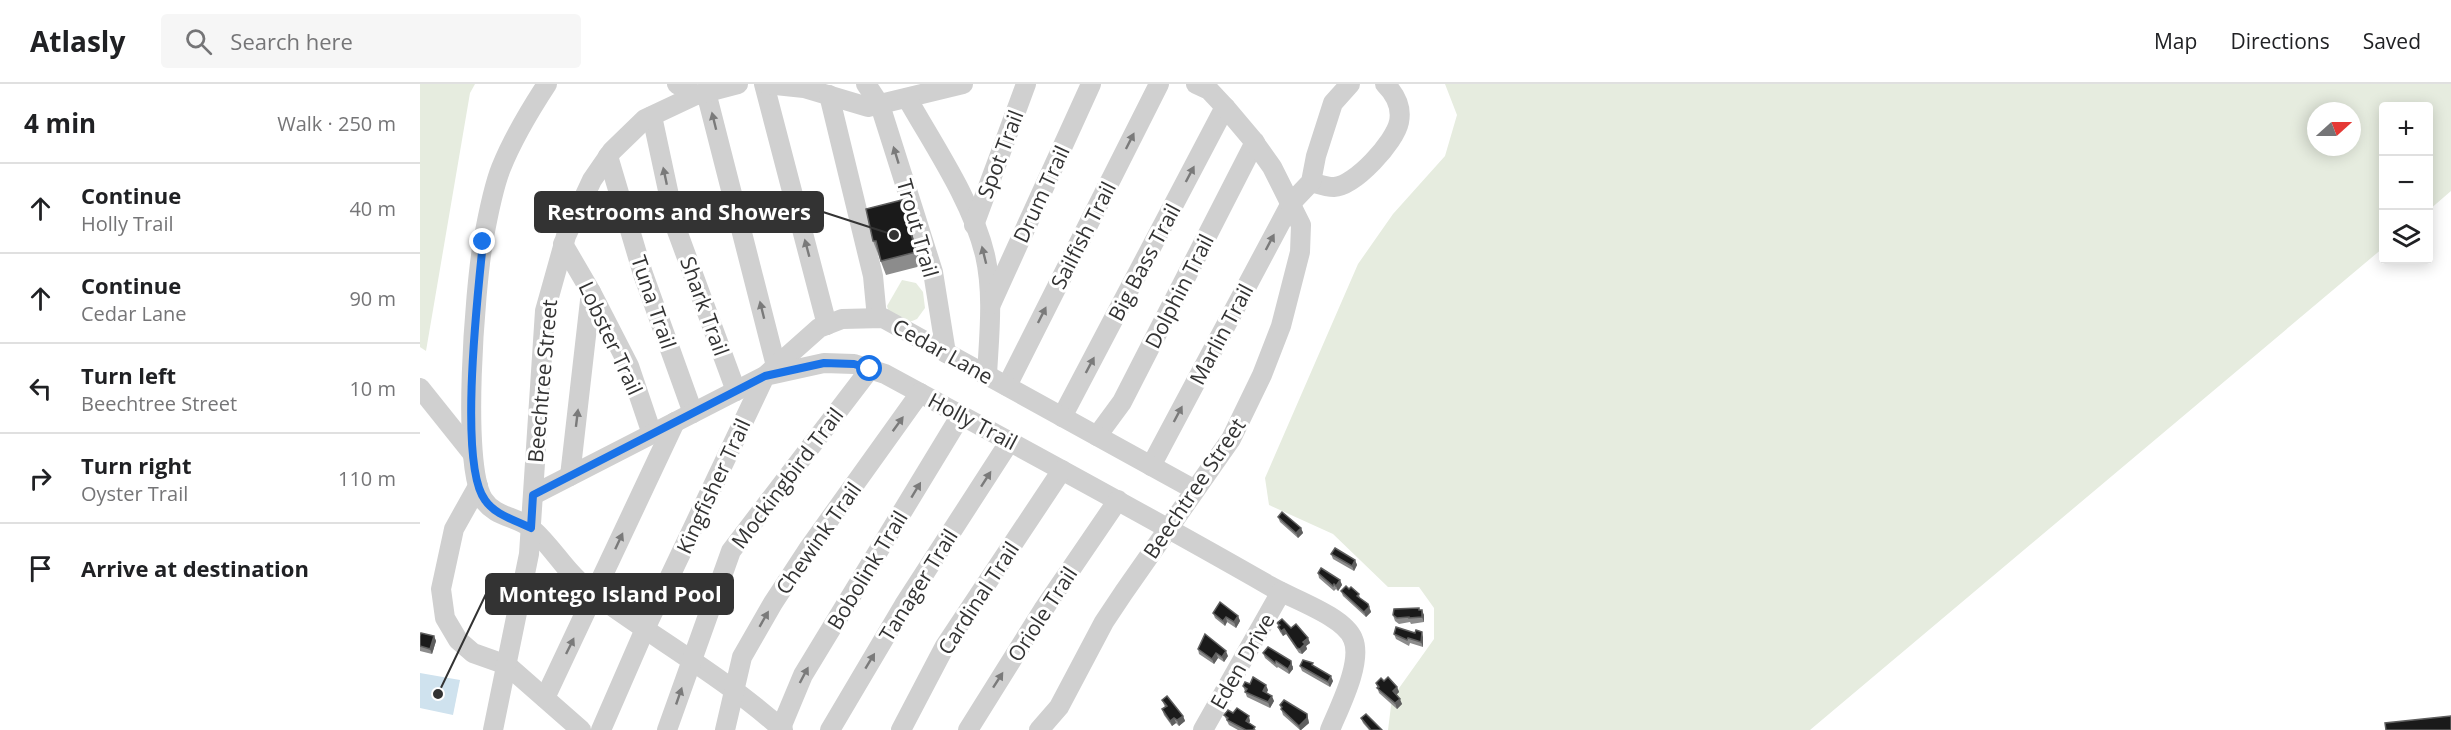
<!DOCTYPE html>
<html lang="en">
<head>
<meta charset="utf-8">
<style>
  body { margin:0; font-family:"Open Sans",sans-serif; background:#f6f6f6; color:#202124 }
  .controls { position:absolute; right:18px; top:18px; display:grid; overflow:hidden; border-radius:6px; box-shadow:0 3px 15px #0003 }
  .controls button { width:54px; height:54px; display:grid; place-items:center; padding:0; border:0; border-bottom:2px solid #e0e0e0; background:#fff; color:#202124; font:30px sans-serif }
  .compass { position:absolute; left:1887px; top:18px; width:54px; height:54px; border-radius:50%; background:#fff; box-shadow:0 3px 15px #0003; rotate:69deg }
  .stop { position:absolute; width:18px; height:18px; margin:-14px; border:4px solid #1a73e8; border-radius:50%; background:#fff }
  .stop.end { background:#1a73e8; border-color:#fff; box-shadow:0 2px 6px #0008 }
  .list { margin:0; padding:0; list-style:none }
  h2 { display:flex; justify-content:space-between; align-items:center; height:78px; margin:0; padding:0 24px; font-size:26px }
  h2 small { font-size:20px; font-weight:400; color:#757577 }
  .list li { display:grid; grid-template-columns:39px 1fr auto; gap:18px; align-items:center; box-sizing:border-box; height:90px; padding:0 24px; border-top:2px solid #e0e0e0 }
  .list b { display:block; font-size:22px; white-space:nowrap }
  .list p { margin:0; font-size:20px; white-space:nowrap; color:#757577 }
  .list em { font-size:20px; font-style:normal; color:#757577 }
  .icon { flex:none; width:33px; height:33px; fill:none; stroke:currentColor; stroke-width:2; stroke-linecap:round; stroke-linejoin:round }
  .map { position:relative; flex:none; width:2031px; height:646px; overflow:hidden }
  header { display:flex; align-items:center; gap:36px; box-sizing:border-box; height:84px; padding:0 30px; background:#fff; border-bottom:2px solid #e0e0e0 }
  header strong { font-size:28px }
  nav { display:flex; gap:33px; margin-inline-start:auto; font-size:21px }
  .search { width:420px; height:54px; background:#f6f6f6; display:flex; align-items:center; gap:15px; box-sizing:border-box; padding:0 21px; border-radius:6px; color:#757577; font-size:22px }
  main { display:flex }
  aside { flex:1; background:#fff }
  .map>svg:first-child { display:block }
  .green { fill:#e6ecdf; fill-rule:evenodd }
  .water { fill:#cfe2ee }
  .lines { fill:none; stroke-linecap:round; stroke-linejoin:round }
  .minor { stroke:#d0d0d0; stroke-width:20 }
  .wall { fill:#8c8c8c }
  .shaded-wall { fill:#5f5f5f }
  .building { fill:#1a1a1a; stroke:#5f5f5f; stroke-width:1.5 }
  .oneway { fill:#7a7a7a }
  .route { stroke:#1a73e8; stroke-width:8 }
  .labels { text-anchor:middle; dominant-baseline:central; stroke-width:6; stroke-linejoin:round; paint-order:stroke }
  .street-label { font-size:21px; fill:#333; stroke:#fff }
  .leader { fill:none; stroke:#333; stroke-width:2 }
  .callout-dot { fill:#333; stroke:#fff; stroke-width:2 }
  .callout { fill:#333; stroke:#333; stroke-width:2 }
  .callout-label { font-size:22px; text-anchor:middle; font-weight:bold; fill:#fff }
</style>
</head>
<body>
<header>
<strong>Atlasly</strong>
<div class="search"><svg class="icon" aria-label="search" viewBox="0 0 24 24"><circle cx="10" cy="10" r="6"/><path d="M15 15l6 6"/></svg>Search here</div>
<nav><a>Map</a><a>Directions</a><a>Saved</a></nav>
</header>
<main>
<aside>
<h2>4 min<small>Walk · 250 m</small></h2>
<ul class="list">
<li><svg class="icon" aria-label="ahead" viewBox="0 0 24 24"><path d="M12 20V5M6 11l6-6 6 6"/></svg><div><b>Continue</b><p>Holly Trail</p></div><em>40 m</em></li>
<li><svg class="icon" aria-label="ahead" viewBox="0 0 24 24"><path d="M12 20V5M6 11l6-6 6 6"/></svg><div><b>Continue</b><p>Cedar Lane</p></div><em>90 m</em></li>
<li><svg class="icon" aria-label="left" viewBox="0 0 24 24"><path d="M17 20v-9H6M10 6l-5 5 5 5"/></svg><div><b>Turn left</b><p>Beechtree Street</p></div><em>10 m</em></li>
<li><svg class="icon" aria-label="right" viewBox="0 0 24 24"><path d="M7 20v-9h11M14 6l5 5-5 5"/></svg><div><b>Turn right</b><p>Oyster Trail</p></div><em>110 m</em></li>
<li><svg class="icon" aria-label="arrive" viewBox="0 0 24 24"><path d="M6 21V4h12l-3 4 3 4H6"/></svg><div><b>Arrive at destination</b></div></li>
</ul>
</aside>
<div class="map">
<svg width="2031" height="646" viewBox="0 0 2031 646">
  <rect width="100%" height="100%" fill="#fff"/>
  <g class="green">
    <path d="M0 0H55L50 9 6 267 0 263Z"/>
    <path d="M1025 0H2031V107L2009 126 2008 22H1964L1963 164 1390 646H968L972 614 1014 555V524L999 503H968L913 450 849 421 845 394 938 180 973 130 1025 72 1037 31ZM1896 27H1932V63H1896Z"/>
    <path d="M482 196 496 199 503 208 505 224 497 235 487 239 469 229 467 222Z"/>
  </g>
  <path class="water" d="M0 589 40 596 33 631 0 624Z"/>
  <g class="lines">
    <g class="minor">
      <path d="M127 0C110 26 93 54 81 84 73 104 67 136 63 158 55 205 41 379 63 415 75 434 97 432 112 445 133 463 146 489 168 505 232 553 303 592 363 646"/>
      <path d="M257 0 276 11"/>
      <path d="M344 0 407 241"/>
      <path d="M346 0 384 4 448 23 543 0"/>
      <path d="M446 0 460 21 513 188 526 269"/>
      <path d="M286 8 356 282"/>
      <path d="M409 11 453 192 457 234"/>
      <path d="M487 14C514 62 552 117 565 171 574 211 569 252 567 291"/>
      <path d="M232 32 256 144 316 307"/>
      <path d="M188 72 223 190 273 329"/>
      <path d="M891 98C898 100 906 103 914 103 935 102 975 58 979 38 982 23 975 10 965 0"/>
      <path d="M554 141 606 0"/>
      <path d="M143 160 171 208 209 282 232 350"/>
      <path d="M571 220 671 0"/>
      <path d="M587 302 739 0"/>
      <path d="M0 304 52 369"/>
      <path d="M642 333 805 23"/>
      <path d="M677 352 702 318 835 58"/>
      <path d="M731 382 871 119 891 98 896 72 913 19 930 0"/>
      <path d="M150 392 171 208"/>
      <path d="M58 402 34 445 21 505 25 534 38 556 53 569 87 581 161 646"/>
      <path d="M113 411 345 292 399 244 422 235 463 234 775 406"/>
      <path d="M125 614 255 338"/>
      <path d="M73 646 109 470 125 227 146 152 172 96 192 67 225 35 276 11 318 0"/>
      <path d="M181 646 225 545 345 292 404 279 434 280 465 290C594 360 723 429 850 502 872 515 924 532 933 555 943 578 919 624 910 646"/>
      <path d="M247 646 311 467 450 285"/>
      <path d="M305 646 322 573 353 519 389 464 500 309"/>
      <path d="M360 646 383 591 541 331"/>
      <path d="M410 646 484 521 590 357"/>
      <path d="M481 646 525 562 642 386"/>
      <path d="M548 646 623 526 698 416"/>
      <path d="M619 646 639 623 684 538 704 508 811 355 842 291 861 242 880 168 881 141 852 83 832 55 805 23 789 6 776 0"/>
      <path d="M783 646 861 508"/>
    </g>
  </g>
  <g class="wall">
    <path d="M487 131 501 182 466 191 453 157Z"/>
    <path d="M858 433 881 444 883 449 878 454 860 438Z"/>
    <path d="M911 470 935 476 937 481 934 487 913 475Z"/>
    <path d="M898 489 920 496 922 501 918 507 916 505 914 507 899 494Z"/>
    <path d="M929 505 939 510 940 514 950 525 951 528 946 533 923 512 921 507Z"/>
    <path d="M1000 526 1004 531V538L991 540 990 538 979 540 975 537 973 531Z"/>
    <path d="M793 529 818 532 820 537 816 544 807 538 805 542 795 534Z"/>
    <path d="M857 539 888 554 890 559 886 562 887 565 882 570 879 569 866 550 863 552 860 548Z"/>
    <path d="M974 550 1003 553V563L990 559 989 562 976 555Z"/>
    <path d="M0 552H14L16 557 12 570 0 567Z"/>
    <path d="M778 565 808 572 804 578 798 574 794 580 779 570Z"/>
    <path d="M843 569 873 582V585L869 590 858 583 857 584 845 574Z"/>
    <path d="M880 582H894L913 597 910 603 882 587Z"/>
    <path d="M964 597 977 603 979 608 976 611 982 620 977 625 959 609 956 599Z"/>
    <path d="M830 600 848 606 846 609 854 617 850 624 827 613 823 602Z"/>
    <path d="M742 616 763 632 765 637 759 642 756 639 752 642 744 631 742 625 745 623Z"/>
    <path d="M860 621 887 630 889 639 881 646H880L863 631Z"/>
    <path d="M813 629 830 637 829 639 836 646H818L809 641 804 631Z"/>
    <path d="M941 634 962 646H949L943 639Z"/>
  </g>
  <g class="shaded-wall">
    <path d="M482 116 487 131 501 182 496 168Z"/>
    <path d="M881 444 883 449 878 454 876 449Z"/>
    <path d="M935 476 937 481 934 487 932 482Z"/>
    <path d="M920 496 922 501 918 507 916 502Z"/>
    <path d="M948 520 951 528 946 533 944 528Z"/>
    <path d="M1002 526 1004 531V538L1002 533Z"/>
    <path d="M818 532 820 537 816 544 814 538Z"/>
    <path d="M806 533 807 538 805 542 803 537Z"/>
    <path d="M864 545 866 550 863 552 861 547Z"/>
    <path d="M1002 548 1003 553V563L1001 558Z"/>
    <path d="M14 552 16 557 12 570 10 565Z"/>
    <path d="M888 554 890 559 886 562 887 565 882 570 880 565 883 558Z"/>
    <path d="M806 567 808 572 804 578 802 573Z"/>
    <path d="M796 569 798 574 794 580 792 575Z"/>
    <path d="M871 577 873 585 869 590 868 585Z"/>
    <path d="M911 592 913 597 910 603 908 598Z"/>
    <path d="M846 601 848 606 845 613 843 607Z"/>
    <path d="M977 603 979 608 975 612 973 607Z"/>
    <path d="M852 612 854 617 850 624 848 618Z"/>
    <path d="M980 615 982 620 977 625 975 619Z"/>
    <path d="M887 630 889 639 881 646H880L879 642Z"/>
    <path d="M763 632 765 637 759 642 757 636Z"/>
    <path d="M829 632 830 637 827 642 826 637Z"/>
    <path d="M754 634 756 639 752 642 750 637Z"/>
  </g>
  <g class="building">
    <path d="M482 116 496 168 461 177 456 157H453L446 125Z"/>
    <path d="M862 428 881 444 876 449 858 433Z"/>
    <path d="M915 464 935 476 932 482 911 470Z"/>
    <path d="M901 484 920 496 916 502 914 500 913 502 898 489Z"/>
    <path d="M926 502 929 505 931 503 939 510 937 512 948 520 949 523 944 528 921 507Z"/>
    <path d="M800 518 818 532 814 538 806 533 803 537 793 529Z"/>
    <path d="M999 524V526H1002V533L989 534V533L977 534 973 531 974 525Z"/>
    <path d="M862 535 871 544 876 540 888 554 883 558 885 560 880 565 877 564 864 545 861 547 858 543 860 541 857 539Z"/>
    <path d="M976 543 995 549 996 546 1002 548 1001 558 988 554 987 556 974 550Z"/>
    <path d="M1 549 14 552 10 565 0 562V552Z"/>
    <path d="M785 550 806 567 802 573 796 569 792 575 778 565Z"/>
    <path d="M848 563 871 577V580L868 585 856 577 855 579 843 569Z"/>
    <path d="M883 576 893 579 892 581 911 592 908 598 880 582Z"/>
    <path d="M833 593 846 601 843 607 852 612 848 618 825 608 827 605 823 602 825 598 830 600Z"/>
    <path d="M968 593 977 603 973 607 980 615 975 619 957 604 959 603 956 599 961 594 964 597Z"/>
    <path d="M747 612 763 632 757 636 754 634 750 637 742 625 747 622 742 616Z"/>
    <path d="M864 616 887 630V634L879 642 861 625 862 623 860 621Z"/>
    <path d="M817 624 829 632 826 637 835 643 833 646H826L807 636 808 634 804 631 808 626 813 629Z"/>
    <path d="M946 630 962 646H951L941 634Z"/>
    <path d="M2031 632V646H1966L1965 639Z"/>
  </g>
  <defs><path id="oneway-solid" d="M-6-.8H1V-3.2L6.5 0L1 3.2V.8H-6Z" transform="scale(1.5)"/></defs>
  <g class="oneway">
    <use href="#oneway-solid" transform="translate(294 37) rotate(-104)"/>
    <use href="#oneway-solid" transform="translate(710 57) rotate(-63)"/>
    <use href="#oneway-solid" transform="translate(476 71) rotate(-107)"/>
    <use href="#oneway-solid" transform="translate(770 90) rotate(-62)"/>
    <use href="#oneway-solid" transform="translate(245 92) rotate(-102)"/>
    <use href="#oneway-solid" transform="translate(850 158) rotate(-62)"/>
    <use href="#oneway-solid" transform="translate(387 164) rotate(-105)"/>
    <use href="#oneway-solid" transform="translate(564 171) rotate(-104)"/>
    <use href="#oneway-solid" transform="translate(342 226) rotate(-104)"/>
    <use href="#oneway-solid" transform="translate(622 231) rotate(-63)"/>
    <use href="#oneway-solid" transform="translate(670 281) rotate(-62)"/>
    <use href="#oneway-solid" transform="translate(758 330) rotate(-62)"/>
    <use href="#oneway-solid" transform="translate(157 334) rotate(-83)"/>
    <use href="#oneway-solid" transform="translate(478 340) rotate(-54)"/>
    <use href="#oneway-solid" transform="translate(566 395) rotate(-57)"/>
    <use href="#oneway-solid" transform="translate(496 406) rotate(-59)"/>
    <use href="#oneway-solid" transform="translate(199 457) rotate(-65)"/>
    <use href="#oneway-solid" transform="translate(344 535) rotate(-60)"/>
    <use href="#oneway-solid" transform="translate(150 562) rotate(-64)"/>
    <use href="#oneway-solid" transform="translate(450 577) rotate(-59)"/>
    <use href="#oneway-solid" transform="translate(384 591) rotate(-62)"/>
    <use href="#oneway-solid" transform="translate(578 596) rotate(-57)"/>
    <use href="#oneway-solid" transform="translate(259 612) rotate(-71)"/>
  </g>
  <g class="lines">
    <path class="route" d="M63 158C58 208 38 380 65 416 75 431 95 436 111 444L113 411 345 292 404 279 434 280 450 285"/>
  </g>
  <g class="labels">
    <g class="street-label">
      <text transform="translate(580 70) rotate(-69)">Spot Trail</text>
      <text transform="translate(621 110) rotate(-65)">Drum Trail</text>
      <text transform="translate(498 144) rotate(74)">Trout Trail</text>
      <text transform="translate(663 151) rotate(-63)">Sailfish Trail</text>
      <text transform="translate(724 178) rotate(-62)">Big Bass Trail</text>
      <text transform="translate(759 207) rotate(-63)">Dolphin Trail</text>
      <text transform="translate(234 218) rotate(71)">Tuna Trail</text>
      <text transform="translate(285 222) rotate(70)">Shark Trail</text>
      <text transform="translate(801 250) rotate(-62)">Marlin Trail</text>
      <text transform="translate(191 254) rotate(65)">Lobster Trail</text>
      <text transform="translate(523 267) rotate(29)">Cedar Lane</text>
      <text transform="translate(122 297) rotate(-85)">Beechtree Street</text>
      <text transform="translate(553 337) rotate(28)">Holly Trail</text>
      <text transform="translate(367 394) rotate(-53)">Mockingbird Trail</text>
      <text transform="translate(293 402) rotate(-65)">Kingfisher Trail</text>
      <text transform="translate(774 404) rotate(-56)">Beechtree Street</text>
      <text transform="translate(398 454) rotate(-55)">Chewink Trail</text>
      <text transform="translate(447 486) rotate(-59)">Bobolink Trail</text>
      <text transform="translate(498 501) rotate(-58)">Tanager Trail</text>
      <text transform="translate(558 514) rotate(-57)">Cardinal Trail</text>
      <text transform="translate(622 530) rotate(-57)">Oriole Trail</text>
      <text transform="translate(822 577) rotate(-60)">Eden Drive</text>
    </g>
  </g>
  <path class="leader" d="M474 151L403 128M18 610L66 510"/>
  <g class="callout-dot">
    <circle cx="474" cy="151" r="6"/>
    <circle cx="18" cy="610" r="6"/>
  </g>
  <g class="callout">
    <rect x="115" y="108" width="288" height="40" rx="6"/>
    <rect x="66" y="490" width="247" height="40" rx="6"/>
  </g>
  <g class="callout-label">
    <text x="259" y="136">Restrooms and Showers</text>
    <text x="190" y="518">Montego Island Pool</text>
  </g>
</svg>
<div class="controls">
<button>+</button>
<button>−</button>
<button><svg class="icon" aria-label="layers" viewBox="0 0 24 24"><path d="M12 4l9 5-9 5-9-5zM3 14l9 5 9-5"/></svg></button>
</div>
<svg class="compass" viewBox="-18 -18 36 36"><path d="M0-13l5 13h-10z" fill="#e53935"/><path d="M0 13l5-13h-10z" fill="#757577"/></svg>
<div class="stop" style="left:450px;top:285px"></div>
<div class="stop end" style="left:63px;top:158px"></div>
</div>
</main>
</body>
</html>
